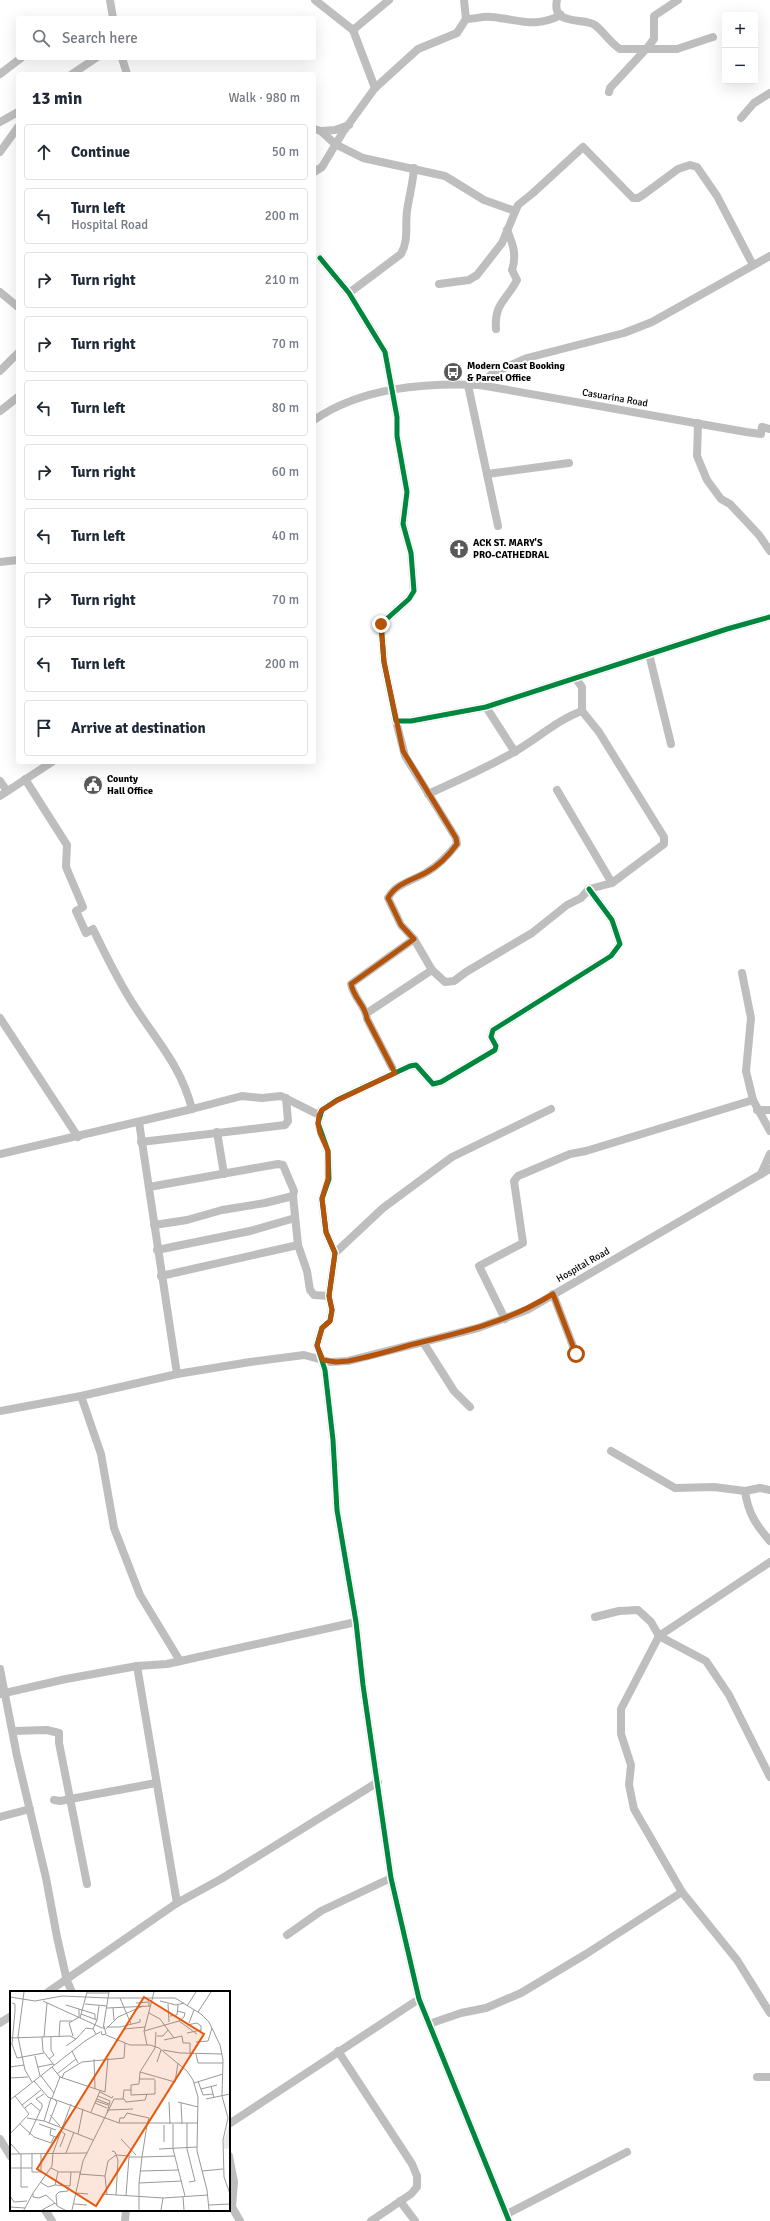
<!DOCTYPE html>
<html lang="en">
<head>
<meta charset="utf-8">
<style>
  body { margin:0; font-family:Signika,sans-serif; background:#f6f6f7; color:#1f2937 }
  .controls { position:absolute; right:12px; top:12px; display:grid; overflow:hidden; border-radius:4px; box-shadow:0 4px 16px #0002 }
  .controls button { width:36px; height:36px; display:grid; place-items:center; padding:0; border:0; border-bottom:1px solid #e0e1e3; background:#fff; color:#1f2937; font:20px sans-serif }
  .stop { position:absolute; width:12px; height:12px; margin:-9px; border:3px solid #b45309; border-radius:50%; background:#fff }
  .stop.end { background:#b45309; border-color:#fff; box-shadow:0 1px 4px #0008 }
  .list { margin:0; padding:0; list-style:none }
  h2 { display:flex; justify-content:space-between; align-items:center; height:52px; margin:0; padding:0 16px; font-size:17px }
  h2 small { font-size:13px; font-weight:400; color:#747a83 }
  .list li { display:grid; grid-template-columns:26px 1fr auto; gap:12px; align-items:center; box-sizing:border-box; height:56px; margin:0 8px 8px; padding:0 8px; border:1px solid #e0e1e3; border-radius:4px }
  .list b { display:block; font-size:15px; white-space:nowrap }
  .list p { margin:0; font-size:13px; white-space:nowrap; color:#747a83 }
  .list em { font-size:13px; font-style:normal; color:#747a83 }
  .icon { flex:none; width:22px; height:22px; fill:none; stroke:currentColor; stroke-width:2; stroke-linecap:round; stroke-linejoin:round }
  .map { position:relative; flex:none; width:770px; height:2221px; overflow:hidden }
  .search { position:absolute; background:#fff; box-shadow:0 4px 16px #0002; left:16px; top:16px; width:300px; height:44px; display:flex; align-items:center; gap:10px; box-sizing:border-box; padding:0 14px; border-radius:4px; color:#747a83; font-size:15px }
  .panel { position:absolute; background:#fff; box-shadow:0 4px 16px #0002; left:16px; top:72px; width:300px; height:692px; border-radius:4px }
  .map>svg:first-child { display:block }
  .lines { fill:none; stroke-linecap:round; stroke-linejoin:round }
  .minor { stroke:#bebebe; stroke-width:8 }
  .cycleway-casing { stroke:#fff; stroke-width:8 }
  .cycleway { stroke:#00873e; stroke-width:5 }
  .route { stroke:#b45309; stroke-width:5 }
  .labels { text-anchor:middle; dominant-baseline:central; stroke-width:4; stroke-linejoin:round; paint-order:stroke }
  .poi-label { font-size:10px; font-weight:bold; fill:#000; stroke:#fff; text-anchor:start }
  .street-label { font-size:10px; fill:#000; stroke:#fff }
  .inset-road { fill:none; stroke:#999; stroke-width:1 }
  .view { fill:#e8590c; fill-opacity:0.15; stroke:#e8590c; stroke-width:2 }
  .inset-edge { fill:none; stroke:#000; stroke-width:2 }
</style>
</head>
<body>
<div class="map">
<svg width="770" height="2221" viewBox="0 0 770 2221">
  <rect width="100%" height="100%" fill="#fff"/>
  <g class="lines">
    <g class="minor">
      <path d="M110 0 113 18"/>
      <path d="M315 0 353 30 375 88"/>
      <path d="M464 0 466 19"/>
      <path d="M557 0C551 27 584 17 595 25 604 32 610 43 620 49H677L713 37"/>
      <path d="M353 30 389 0"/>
      <path d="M122 58 127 74"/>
      <path d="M0 74 21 58"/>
      <path d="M72 74 96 58"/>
      <path d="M609 92 610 88 647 48 654 39V16L678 0"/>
      <path d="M741 118 754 103 770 93"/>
      <path d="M0 122 18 112"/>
      <path d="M314 129 321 131 335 144 363 158 445 176 484 200 515 211"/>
      <path d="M321 131 335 130 349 125"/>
      <path d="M0 152 18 127"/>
      <path d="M314 172 322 167 343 132 375 88 418 49 457 33 466 19C475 19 483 16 491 17 518 19 534 29 561 15"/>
      <path d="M320 258 349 293 385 352 397 417V436L407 492 403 524 411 553 414 591 409 599 381 624 384 662 396 721H411L486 707 727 629 770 617"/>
      <path d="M439 284 469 280 477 275 502 243 518 205 533 193 583 147 633 198H638L643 195 678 169 690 165 697 167 717 196 753 265"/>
      <path d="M0 292 18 307"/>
      <path d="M349 293 401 254C409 240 405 226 407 211 409 197 413 183 414 168"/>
      <path d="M496 329C494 303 507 300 517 280L512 270C517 255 513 244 507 230"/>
      <path d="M0 371 18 353"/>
      <path d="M468 385 498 526"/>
      <path d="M480 385 493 373 527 358 624 333 652 322 770 256"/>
      <path d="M0 411 18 397"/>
      <path d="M314 420C362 387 424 383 480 385L746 432 761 434 762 427 770 429"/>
      <path d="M698 423 697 456 707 480 721 499 730 504 759 535 770 551"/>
      <path d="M487 474 569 463"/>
      <path d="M0 562 18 560"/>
      <path d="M649 654 671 744"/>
      <path d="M486 707 515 752"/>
      <path d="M396 721 405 756 456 838 457 844C449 854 438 866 427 872 413 881 396 883 388 898L401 925 414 939 432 970 445 982 454 981 466 972 532 933 567 905 581 898 589 889 612 883 664 844V837L599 732 582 711"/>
      <path d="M0 781 7 791"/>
      <path d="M557 790 612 883"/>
      <path d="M428 794C457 781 486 768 514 752 537 739 557 720 582 711V687L576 679"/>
      <path d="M0 796 52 762"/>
      <path d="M742 973 751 1018 746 1071 753 1100"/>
      <path d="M367 1013 432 970"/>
      <path d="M0 1018 78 1137"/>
      <path d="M395 1073 367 1019C366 1006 354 999 351 984L414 939"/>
      <path d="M192 1109 242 1096 262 1098 281 1096 319 1115"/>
      <path d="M757 1110H770"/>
      <path d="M139 1122 177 1374"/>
      <path d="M217 1132 224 1174"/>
      <path d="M141 1142 285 1125 288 1121 286 1098"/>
      <path d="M0 1154 192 1109C181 1067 160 1045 137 1010 120 985 106 956 93 929L86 933 76 911 83 907 66 867 67 845 25 779"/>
      <path d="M761 1174 770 1154"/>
      <path d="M149 1187 278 1164 283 1165 294 1191 293 1196 298 1245 307 1271 310 1290 314 1295 329 1296"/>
      <path d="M154 1225 187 1220 222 1210 265 1203 293 1196"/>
      <path d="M157 1250 250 1231 295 1218"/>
      <path d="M335 1253 383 1208 452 1157 551 1109"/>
      <path d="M161 1276 298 1245"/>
      <path d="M553 1294 576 1354"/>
      <path d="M505 1319 479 1266 523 1243 514 1181 518 1176 570 1154 586 1151 753 1100 770 1131"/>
      <path d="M423 1342 454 1391 470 1407"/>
      <path d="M81 1396 101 1454 114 1528 140 1595 180 1661"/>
      <path d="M0 1411 81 1396 177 1374 250 1362 304 1355 330 1362 348 1361 478 1328 527 1310 770 1169"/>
      <path d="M611 1451 675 1488 714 1487 745 1491 760 1488 770 1490"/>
      <path d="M745 1491C748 1513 756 1525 770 1541"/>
      <path d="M770 1562 659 1636 621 1709V1734L631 1765 629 1785 634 1809 682 1892 737 1960 770 2013"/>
      <path d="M595 1617 619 1611 638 1610 651 1622 659 1636 706 1661 729 1695 770 1777"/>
      <path d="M137 1666 177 1903"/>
      <path d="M0 1669 17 1756 46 1878 57 1937 67 1981 72 1992"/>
      <path d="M0 1694 66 1679 137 1666 167 1664 356 1622"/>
      <path d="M13 1731 47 1730 59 1733V1743L87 1884"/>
      <path d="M54 1800 60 1801 156 1783"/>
      <path d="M0 1817 30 1809"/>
      <path d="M287 1935 321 1911 391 1878"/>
      <path d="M48 1992 177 1903 221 1879 378 1782"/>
      <path d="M0 2023 11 2016"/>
      <path d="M429 2024 461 2013 486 2008 521 1993 586 1954 682 1892"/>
      <path d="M338 2051 412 2164 417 2176V2187L411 2194 371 2221"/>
      <path d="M757 2077H770"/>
      <path d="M229 2124 419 1999"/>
      <path d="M0 2139 11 2157"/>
      <path d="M229 2156 234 2182 232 2207 240 2221"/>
      <path d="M400 2201 415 2221"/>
      <path d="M45 2210 52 2221"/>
      <path d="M507 2214 627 2152"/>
      <path d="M125 2221 126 2210"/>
      <path d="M509 2221 419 1999 391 1878 363 1685 356 1622 337 1510 333 1440 325 1370 317 1345 322 1328 330 1321 332 1310 329 1296 335 1253 326 1232 322 1199 329 1179 328 1151 318 1123 322 1110 337 1100 410 1066 416 1065 433 1084 441 1082 495 1050 496 1046 491 1037 493 1030 611 956 620 944 612 920 589 889"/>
    </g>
    <g class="cycleway-casing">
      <g id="cycleway">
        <path d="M320 258 349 293 385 352 397 417V436L407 492 403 524 411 553 414 591 409 599 381 624 384 662 396 721H411L486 707 727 629 770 617"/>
        <path d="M509 2221 419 1999 391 1878 363 1685 356 1622 337 1510 333 1440 325 1370 317 1345 322 1328 330 1321 332 1310 329 1296 335 1253 326 1232 322 1199 329 1179 328 1151 318 1123 322 1110 337 1100 410 1066 416 1065 433 1084 441 1082 495 1050 496 1046 491 1037 493 1030 611 956 620 944 612 920 589 889"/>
      </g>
    </g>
    <use href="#cycleway" class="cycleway"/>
  </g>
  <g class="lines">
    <path class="route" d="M381 624 384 662 403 751 456 838 457 844C449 855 438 866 427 872 413 880 396 883 388 898L401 925 414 939 351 984C354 999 366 1006 367 1019L395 1073 338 1100 322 1110 319 1115 318 1124 320 1133 328 1151V1179L322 1198 326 1232 335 1253 329 1296 332 1310 330 1321 322 1328 317 1346 323 1360 336 1362 348 1361C369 1357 390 1351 410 1345 464 1332 505 1323 553 1294L576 1354"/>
  </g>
  <defs>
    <g id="bus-disc" transform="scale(1)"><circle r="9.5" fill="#595959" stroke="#fff"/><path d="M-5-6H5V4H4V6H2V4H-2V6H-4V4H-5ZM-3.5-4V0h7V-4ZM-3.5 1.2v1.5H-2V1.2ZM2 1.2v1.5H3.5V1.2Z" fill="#fff"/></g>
    <g id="church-disc" transform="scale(1)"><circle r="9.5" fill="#595959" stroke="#fff"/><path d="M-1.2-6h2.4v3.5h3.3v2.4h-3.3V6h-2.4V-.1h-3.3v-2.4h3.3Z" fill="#fff"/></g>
    <g id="civic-disc" transform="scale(1)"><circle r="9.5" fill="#595959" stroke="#fff"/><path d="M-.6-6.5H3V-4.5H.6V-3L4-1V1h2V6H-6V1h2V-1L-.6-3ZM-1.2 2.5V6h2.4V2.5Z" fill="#fff"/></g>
  </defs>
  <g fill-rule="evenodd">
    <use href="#bus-disc" x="453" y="372"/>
    <use href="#church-disc" x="459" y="549"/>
    <use href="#civic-disc" x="93" y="785"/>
  </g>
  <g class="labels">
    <g class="poi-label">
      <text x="467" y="366">Modern Coast Booking<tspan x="467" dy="12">&amp; Parcel Office</tspan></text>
      <text x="473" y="543">ACK ST. MARY'S<tspan x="473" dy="12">PRO-CATHEDRAL</tspan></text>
      <text x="107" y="779">County<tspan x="107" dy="12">Hall Office</tspan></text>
    </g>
    <g class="street-label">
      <text transform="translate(615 398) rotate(10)">Casuarina Road</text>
      <text transform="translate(583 1265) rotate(-30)">Hospital Road</text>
    </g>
  </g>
  <g transform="translate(10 1991)">
    <rect width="220" height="220" fill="#fff"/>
    <path d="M220 130V157L214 158V149Z" fill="#ebebeb"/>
    <path class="inset-road" d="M14 1 8 46 15 79 22 91M77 2H99M0 6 25 10 52 5 98 7M98 7H165L191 23 199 31 210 54 213 69 212 105 218 127 213 149 214 186 220 203M110 7 121 33M33 10 92 37M150 10 166 14 174 12M126 12 139 11V15M75 13 97 15M158 13 159 31M56 14 85 23V28M177 15 186 1M97 17 141 15M103 17 104 29M167 20 175 22 174 26 169 30M188 21 201 1M139 22 150 28 164 47M71 23 87 29 83 38M160 25 167 24 168 14M70 27 77 1M87 29 89 15M179 32 184 19M177 34 187 32 191 35V40M97 36H110L130 31V28M93 38 99 1M96 38 108 26 133 15M114 38 135 36M91 40 92 44 96 43 94 35M134 40 169 30 187 43M146 41 145 57 130 81 165 91 168 72M177 42 191 39M96 44 120 54H140L149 57 177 80 183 89 188 106 187 160 197 199 199 219M63 45 59 32 69 26V18M147 45H153L158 39M32 46 33 60 44 74M34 46 37 12M49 46 50 30H62M0 47 60 45 66 48 76 37 83 38 86 43M154 49 172 45 173 52H180V63M186 51 198 50 202 37M0 53H2L5 20V13L2 12M2 53 7 67 34 62M137 54 134 40 144 1M56 55 66 48M153 59 170 62 212 63M62 60 68 72M186 63 188 72H213M25 65 30 85M39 68 44 64 41 59V46M84 68 85 98M147 71 151 59M0 76 14 74M28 76 43 73M42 76 50 86 95 101 98 67M130 81 129 93 121 94V104L145 103V89M47 83 66 68M31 85 44 102M0 87 18 86M52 87 54 82 72 71 114 67 115 52M129 88H145M24 90 38 106 109 132H188M188 90 193 104 203 103M184 92 213 83M201 95 204 107M191 98 207 94M90 101 102 107 103 105M88 105 100 110 97 122M42 107 50 86M87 108 99 113M113 108 114 99H121M196 108 220 103M0 109 75 50 90 41M86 110 98 114M159 111 160 133M168 111 188 116M85 112 97 117M171 112 172 133M12 114 31 99M15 117 21 112 30 120M99 119 123 118M81 121 90 100M40 124 50 135M17 127 34 130 83 149M34 130 41 107M39 132 47 111 45 109M109 132 110 127H114L117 122 139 127 137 133M177 132V158L185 190 179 191M10 133 24 146 41 152 44 146M29 133 46 139M163 133V158L175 205M154 134V151M41 138 40 144 49 147M0 143 19 123 5 105M68 143 73 118M19 144 32 116V113L26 108 34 103M111 148 126 164M0 152 10 163M50 156 55 143 51 140M149 158 187 156M102 160 105 161 108 169 106 204M56 162 64 141M0 163 77 162M11 163V196H18M22 163V181H31V163M0 177H22M41 177 49 181H70M130 180 169 179M192 180 213 178M69 183 95 185M30 191 38 196 45 194 48 181M129 192 132 166 165 165M45 194 60 195 61 181M66 202 78 203M23 203V206L29 207 36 204 47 214M92 203 153 207 198 204M97 204 95 185 98 170 106 164 120 165M116 204 119 166H132L137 134M0 205 4 211 17 210M173 206 174 219M64 213 77 214M199 214 220 213M0 216 15 217M14 219 23 202 42 175 43 162 61 113M32 219 45 212M55 219 47 215 46 204 49 201 58 200V196M62 219 73 170 104 108H114L116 111 135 109 137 103M129 219V192L172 190M151 219 153 207"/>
    <path class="view" d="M134 6 194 43 86 215 27 178Z"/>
    <rect width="220" height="220" class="inset-edge"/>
  </g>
</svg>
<div class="controls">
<button>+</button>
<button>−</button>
</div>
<div class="stop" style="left:576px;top:1354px"></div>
<div class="stop end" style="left:381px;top:624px"></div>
<div class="search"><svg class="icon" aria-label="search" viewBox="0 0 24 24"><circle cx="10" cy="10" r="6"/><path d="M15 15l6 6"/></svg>Search here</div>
<section class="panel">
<h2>13 min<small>Walk · 980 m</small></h2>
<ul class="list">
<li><svg class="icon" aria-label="ahead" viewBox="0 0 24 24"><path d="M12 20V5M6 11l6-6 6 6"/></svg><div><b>Continue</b></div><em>50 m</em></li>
<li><svg class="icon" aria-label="left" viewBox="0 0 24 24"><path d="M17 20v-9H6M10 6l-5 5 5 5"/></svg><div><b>Turn left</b><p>Hospital Road</p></div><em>200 m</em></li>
<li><svg class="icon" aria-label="right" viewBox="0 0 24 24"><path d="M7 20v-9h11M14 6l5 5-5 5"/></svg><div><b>Turn right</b></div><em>210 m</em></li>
<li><svg class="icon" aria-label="right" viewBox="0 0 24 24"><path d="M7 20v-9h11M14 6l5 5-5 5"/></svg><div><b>Turn right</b></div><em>70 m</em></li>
<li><svg class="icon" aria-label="left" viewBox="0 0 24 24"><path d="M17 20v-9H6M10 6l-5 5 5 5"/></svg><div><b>Turn left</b></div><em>80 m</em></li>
<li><svg class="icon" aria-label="right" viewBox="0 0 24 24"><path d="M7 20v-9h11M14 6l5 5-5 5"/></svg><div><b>Turn right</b></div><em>60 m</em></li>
<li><svg class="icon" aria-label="left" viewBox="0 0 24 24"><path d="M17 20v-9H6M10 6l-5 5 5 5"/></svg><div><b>Turn left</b></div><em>40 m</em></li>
<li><svg class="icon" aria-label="right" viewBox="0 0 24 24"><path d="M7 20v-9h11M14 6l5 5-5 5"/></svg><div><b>Turn right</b></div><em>70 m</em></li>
<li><svg class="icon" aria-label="left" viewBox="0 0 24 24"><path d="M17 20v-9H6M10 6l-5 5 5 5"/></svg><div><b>Turn left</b></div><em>200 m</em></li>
<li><svg class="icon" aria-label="arrive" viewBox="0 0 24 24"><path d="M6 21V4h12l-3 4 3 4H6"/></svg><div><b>Arrive at destination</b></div></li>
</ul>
</section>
</div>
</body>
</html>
